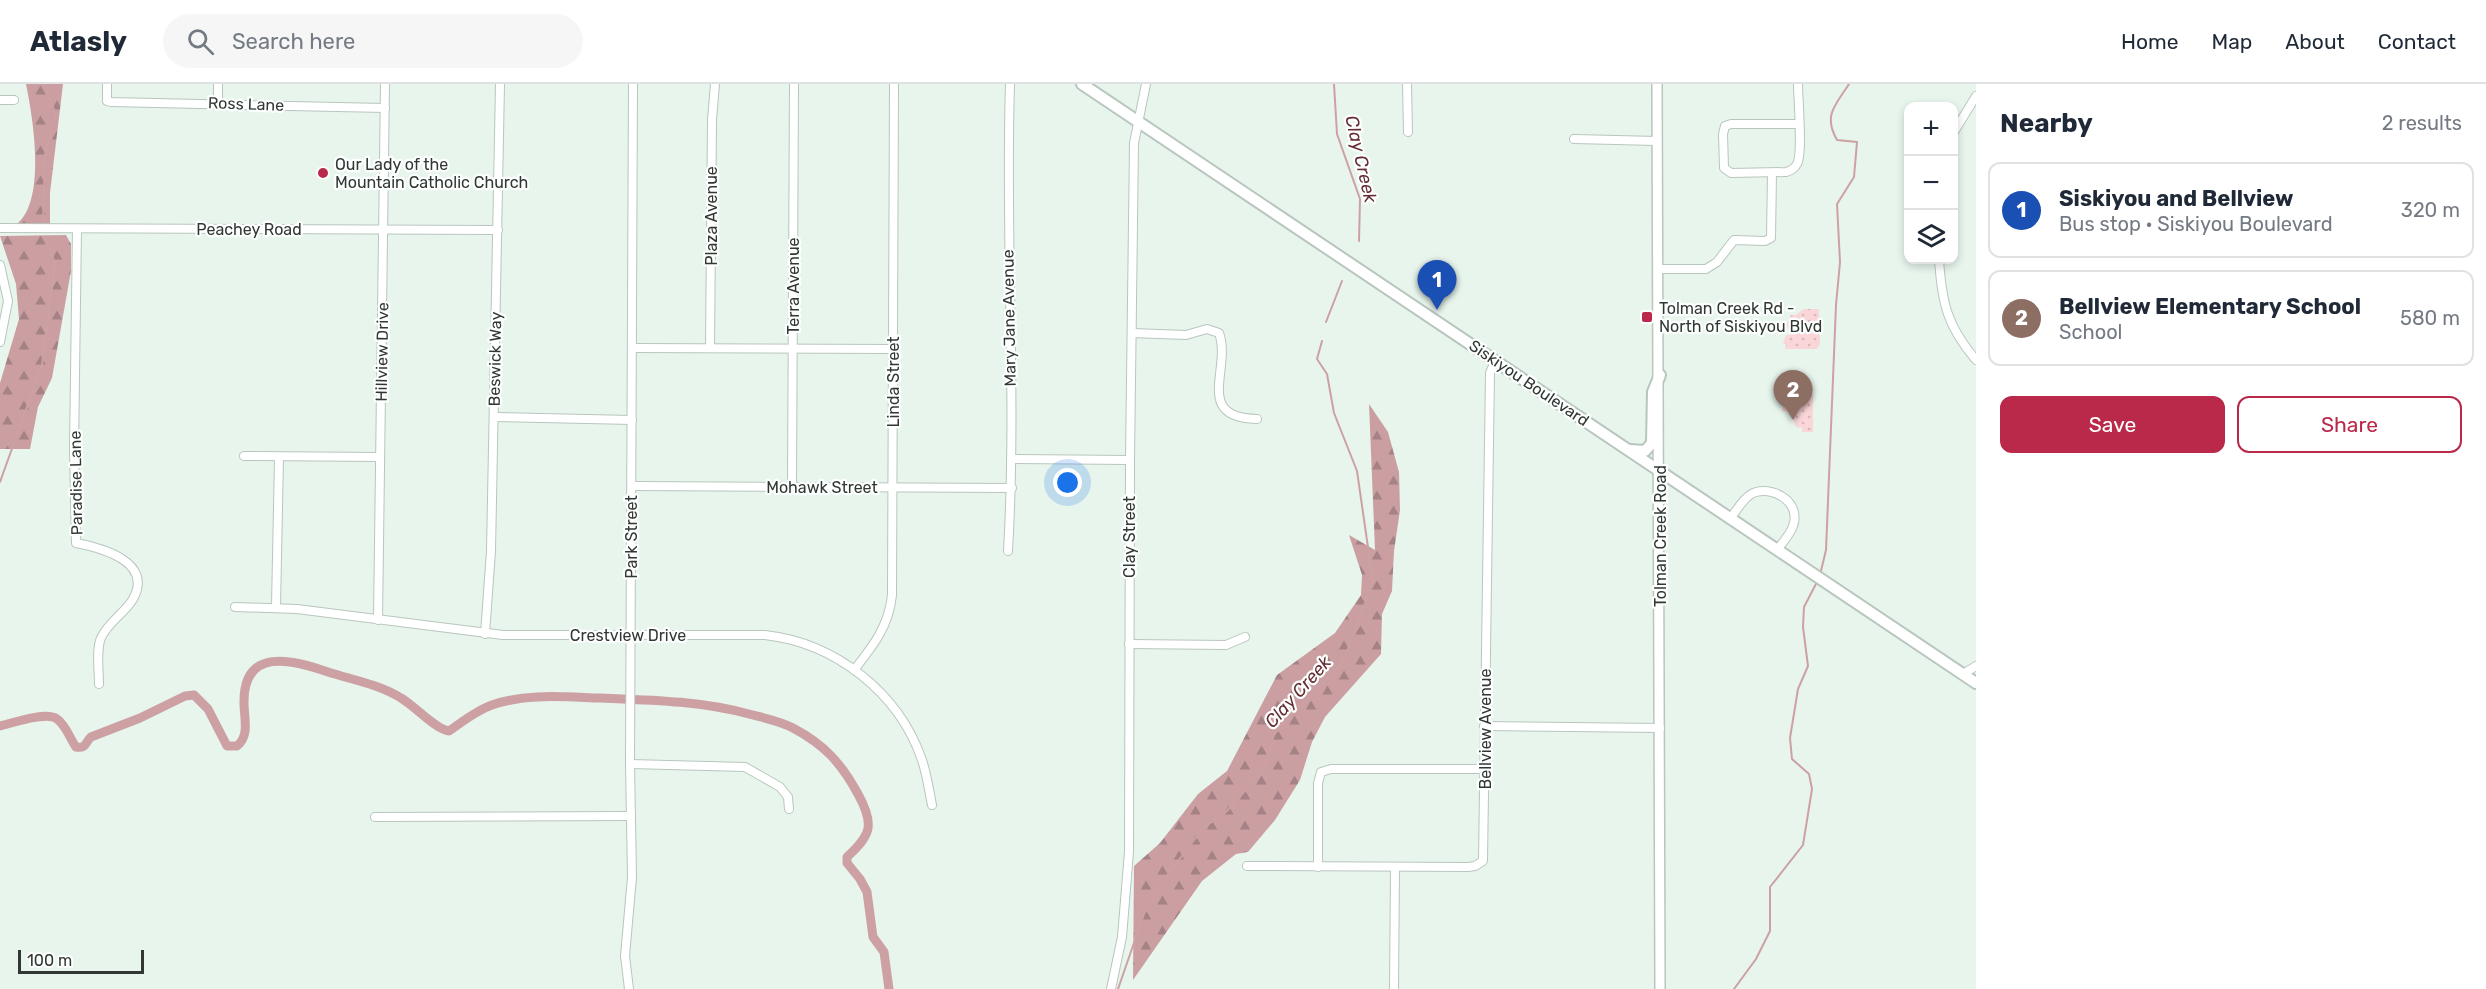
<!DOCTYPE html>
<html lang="en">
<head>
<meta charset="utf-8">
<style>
  body { margin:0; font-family:Rubik,sans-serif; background:#f6f6f7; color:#1f2937 }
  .controls { position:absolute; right:18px; top:18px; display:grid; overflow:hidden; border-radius:12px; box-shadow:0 3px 9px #0003 }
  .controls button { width:54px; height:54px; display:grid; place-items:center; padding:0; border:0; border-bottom:2px solid #e0e1e3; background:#fff; color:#1f2937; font:30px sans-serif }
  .scale { position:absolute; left:18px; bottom:15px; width:126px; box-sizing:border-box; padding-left:6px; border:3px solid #323734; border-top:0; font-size:16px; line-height:21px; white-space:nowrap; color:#323734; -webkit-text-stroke:4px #fcfffd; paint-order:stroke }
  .you { position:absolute; left:1068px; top:399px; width:21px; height:21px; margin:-15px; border:4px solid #fff; border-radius:50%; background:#1a73e8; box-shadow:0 0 0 9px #1a73e833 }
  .badge { display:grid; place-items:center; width:39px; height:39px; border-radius:50%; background:#ba2949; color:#fff; font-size:20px; font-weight:700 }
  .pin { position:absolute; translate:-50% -50px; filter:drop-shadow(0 2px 3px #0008) }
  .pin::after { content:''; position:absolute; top:32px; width:21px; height:18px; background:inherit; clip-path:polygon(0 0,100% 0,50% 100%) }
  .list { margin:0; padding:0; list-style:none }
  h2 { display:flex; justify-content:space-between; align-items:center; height:78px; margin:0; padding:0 24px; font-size:26px }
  h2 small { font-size:20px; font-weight:400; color:#747a83 }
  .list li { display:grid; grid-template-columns:39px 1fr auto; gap:18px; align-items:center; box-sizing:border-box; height:96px; margin:0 12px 12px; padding:0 12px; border:2px solid #e0e1e3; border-radius:12px }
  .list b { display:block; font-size:22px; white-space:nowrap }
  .list p { margin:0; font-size:20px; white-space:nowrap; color:#747a83 }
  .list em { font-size:20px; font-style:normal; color:#747a83 }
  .actions { display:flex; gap:12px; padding:18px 24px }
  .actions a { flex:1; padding:14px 0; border:2px solid #ba2949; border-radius:12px; text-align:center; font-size:21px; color:#ba2949 }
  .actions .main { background:#ba2949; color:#fff }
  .icon { flex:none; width:33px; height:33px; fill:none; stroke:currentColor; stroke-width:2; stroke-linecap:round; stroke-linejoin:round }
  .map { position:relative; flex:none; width:1976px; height:905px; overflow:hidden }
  header { display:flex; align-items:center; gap:36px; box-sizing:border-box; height:84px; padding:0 30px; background:#fff; border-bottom:2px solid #e0e1e3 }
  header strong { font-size:28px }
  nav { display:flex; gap:33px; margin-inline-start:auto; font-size:21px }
  .search { width:420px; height:54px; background:#f6f6f7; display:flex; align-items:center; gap:15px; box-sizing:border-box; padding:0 21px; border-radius:33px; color:#747a83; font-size:22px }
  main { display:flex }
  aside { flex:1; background:#fff }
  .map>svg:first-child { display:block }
  .forest { fill:url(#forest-firs) }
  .park { fill:url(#park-dots) }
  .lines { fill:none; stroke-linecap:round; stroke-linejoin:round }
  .stream { stroke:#cda1a4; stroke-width:2 }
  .canal { stroke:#cda1a4; stroke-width:9 }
  .minor-casing { stroke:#b9c6be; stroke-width:10 }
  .tertiary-casing { stroke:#b9c6be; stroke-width:12 }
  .secondary-casing { stroke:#b9c6be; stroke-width:14 }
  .minor { stroke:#fff; stroke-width:8 }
  .tertiary { stroke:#fff; stroke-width:9 }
  .secondary { stroke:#fff; stroke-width:10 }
  .poi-dot { fill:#ba2949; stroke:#fcfffd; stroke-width:2 }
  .labels { text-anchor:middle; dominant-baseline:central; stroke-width:4.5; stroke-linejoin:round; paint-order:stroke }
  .street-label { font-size:16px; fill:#323734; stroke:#fcfffd }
  .poi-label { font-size:16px; fill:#323734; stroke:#fcfffd; text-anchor:start }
  .water-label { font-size:18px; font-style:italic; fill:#652c33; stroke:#fcfffd }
</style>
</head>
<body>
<header>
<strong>Atlasly</strong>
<div class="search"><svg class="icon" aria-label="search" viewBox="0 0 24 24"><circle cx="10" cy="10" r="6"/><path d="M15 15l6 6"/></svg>Search here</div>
<nav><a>Home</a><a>Map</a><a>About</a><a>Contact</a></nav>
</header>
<main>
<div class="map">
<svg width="1976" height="905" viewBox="0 0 1976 905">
  <defs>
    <pattern id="forest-firs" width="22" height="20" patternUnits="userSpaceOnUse" patternTransform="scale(1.5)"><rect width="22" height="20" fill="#cb9fa2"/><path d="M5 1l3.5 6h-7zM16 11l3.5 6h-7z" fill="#a58285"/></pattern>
    <pattern id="park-dots" width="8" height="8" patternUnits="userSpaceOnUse" patternTransform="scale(1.5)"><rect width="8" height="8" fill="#fbd6d8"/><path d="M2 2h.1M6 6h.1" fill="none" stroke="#d8b8ba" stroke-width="1.8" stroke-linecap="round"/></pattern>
  </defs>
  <rect width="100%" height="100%" fill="#e7f5ed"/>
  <g class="forest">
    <path d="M26 0H63L50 109V144L16 141C47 117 33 35 26 0Z"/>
    <path d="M66 151 71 160V187L52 294 38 323 30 365H0V299L19 235 16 200 0 152Z"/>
    <path d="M1369 320 1388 348 1399 388 1400 426 1394 467 1392 507 1382 530 1381 570 1325 633 1312 658 1300 696 1275 736 1248 768 1236 770 1202 797 1133 896 1134 782 1160 759 1198 710 1227 687 1277 591 1335 549 1361 511 1362 491 1349 451 1375 466Z"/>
  </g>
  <g class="park">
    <path d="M1804 225H1819L1820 260 1817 265H1785L1786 260H1783L1786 251H1790L1791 247 1785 243 1791 231H1796Z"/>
    <path d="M1788 309 1813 310V348H1802V344L1796 343 1790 328 1782 327 1784 313Z"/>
  </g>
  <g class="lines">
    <g class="stream">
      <path d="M1334 0 1337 50 1360 115 1359 157"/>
      <path d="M43 140 45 71 56 31 44 0"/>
      <path d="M1326 238 1342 197"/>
      <path d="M0 398 42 281 55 179 45 153"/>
      <path d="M1820 491 1826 466 1836 221 1840 178 1837 120 1854 93 1857 58 1837 56C1823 31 1835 22 1849 0"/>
      <path d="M1118 905 1144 830 1169 789 1204 743 1223 731 1264 686 1274 650 1343 578 1373 498 1357 387 1334 329 1327 290 1317 275 1322 257"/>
      <path d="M1734 905 1756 875 1770 847V803L1803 761 1812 705 1809 690 1792 675 1790 654 1798 605 1808 582 1803 543 1804 523 1818 496"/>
    </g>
    <path class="canal" d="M0 642C12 639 47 627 57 635 66 641 70 655 76 663 87 665 85 658 91 653L140 634 185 612 194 611 208 625 227 662H237C250 652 244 634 244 619 243 563 292 575 328 588 353 596 378 600 401 614 415 622 436 646 449 647 462 638 477 626 492 621 526 609 565 613 601 614 652 616 700 617 749 630 764 634 780 637 793 644 825 661 841 679 858 710 875 741 871 751 847 773V779L860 795 867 808 873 853 884 868 889 905"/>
    <g class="minor-casing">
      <g id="minor">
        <path d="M107 0V17L111 18 385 24"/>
        <path d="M1407 0 1408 48"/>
        <path d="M1798 0C1798 15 1803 70 1797 80 1794 85 1791 87 1786 88L1731 89 1724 84 1723 50 1725 42 1731 40H1799"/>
        <path d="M0 16H14"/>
        <path d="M218 19V0"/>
        <path d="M1954 48 1976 12"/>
        <path d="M1574 55 1657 57"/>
        <path d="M0 144 498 146"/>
        <path d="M77 145 74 365 76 459C102 464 154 478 133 515 125 529 108 538 101 554 96 565 99 587 99 600"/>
        <path d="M1939 176C1942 219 1947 242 1976 276"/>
        <path d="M0 181 8 217 0 258"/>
        <path d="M1658 185H1706L1717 178 1734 156 1765 157 1771 154 1772 89"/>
        <path d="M1132 249 1186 251 1207 245 1219 249C1232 284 1193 334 1257 335"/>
        <path d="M632 264 893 265"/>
        <path d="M710 264 712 36 715 0"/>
        <path d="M494 333 632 336"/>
        <path d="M244 372 380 373"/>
        <path d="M1011 375 1130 376"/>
        <path d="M632 402 1012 404"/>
        <path d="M792 403 794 0"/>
        <path d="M1730 435C1737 426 1745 411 1756 408 1777 403 1801 420 1793 442 1790 451 1782 459 1777 466"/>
        <path d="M1008 467C1017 312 1005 156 1010 0"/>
        <path d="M235 523 297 525 503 551H765C836 559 899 609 922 676 927 691 929 706 932 721"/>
        <path d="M276 523 279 374"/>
        <path d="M378 536 385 0"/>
        <path d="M485 550 491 467 500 0"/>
        <path d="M1129 560 1226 561 1245 553"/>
        <path d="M854 586C873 562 889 542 892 511L894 0"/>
        <path d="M1963 590 1976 582"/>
        <path d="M1484 642 1660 644"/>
        <path d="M630 680 745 683 780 703 788 713 789 725"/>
        <path d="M375 733 631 732"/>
        <path d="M1247 782 1468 783 1475 782 1483 777 1490 289 1495 277"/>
        <path d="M1318 783V699L1321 688 1331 685H1484"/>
        <path d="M629 905 625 872 632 793 630 680 633 0"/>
        <path d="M1111 905 1122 853 1129 768 1130 376 1134 59 1146 0"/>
        <path d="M1394 905 1395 783"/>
      </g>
    </g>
    <g class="tertiary-casing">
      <path id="tertiary" d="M1657 0 1660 905"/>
    </g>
    <g class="secondary-casing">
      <g id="secondary">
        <path d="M1082 0 1976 599"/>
        <path d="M1630 366 1645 367 1652 359 1653 308 1660 291"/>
      </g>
    </g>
    <use href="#minor" class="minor"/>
    <use href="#tertiary" class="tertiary"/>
    <use href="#secondary" class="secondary"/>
  </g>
  <g class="poi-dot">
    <circle cx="323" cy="89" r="6"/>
    <rect x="1641" y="227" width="12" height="12" rx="3"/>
  </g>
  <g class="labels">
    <g class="street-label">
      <text transform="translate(246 20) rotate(2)">Ross Lane</text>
      <text transform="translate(711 132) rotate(-90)">Plaza Avenue</text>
      <text x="249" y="145">Peachey Road</text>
      <text transform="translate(793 202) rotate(-90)">Terra Avenue</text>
      <text transform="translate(1009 234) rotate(-91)">Mary Jane Avenue</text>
      <text transform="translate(382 268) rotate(-89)">Hillview Drive</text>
      <text transform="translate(495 275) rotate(-89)">Beswick Way</text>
      <text transform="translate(893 298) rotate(-90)">Linda Street</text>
      <text transform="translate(1529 299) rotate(34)">Siskiyou Boulevard</text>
      <text transform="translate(76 399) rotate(-91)">Paradise Lane</text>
      <text x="822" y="403">Mohawk Street</text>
      <text transform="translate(1660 452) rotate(-90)">Tolman Creek Road</text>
      <text transform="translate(631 453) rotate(-90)">Park Street</text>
      <text transform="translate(1129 453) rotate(-90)">Clay Street</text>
      <text x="628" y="551">Crestview Drive</text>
      <text transform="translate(1485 645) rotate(-90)">Bellview Avenue</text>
    </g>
    <g class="poi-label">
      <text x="335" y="80">Our Lady of the<tspan x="335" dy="18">Mountain Catholic Church</tspan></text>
      <text x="1659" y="224">Tolman Creek Rd -<tspan x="1659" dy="18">North of Siskiyou Blvd</tspan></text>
    </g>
    <g class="water-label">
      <text transform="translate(1361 75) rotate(77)">Clay Creek</text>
      <text transform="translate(1298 608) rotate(-48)">Clay Creek</text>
    </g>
  </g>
</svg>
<div class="controls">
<button>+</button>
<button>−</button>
<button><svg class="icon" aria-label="layers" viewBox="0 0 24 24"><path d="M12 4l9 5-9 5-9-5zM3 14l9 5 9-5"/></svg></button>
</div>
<div class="scale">100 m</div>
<div class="you"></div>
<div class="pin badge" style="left:1437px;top:226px;background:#1a4fb4">1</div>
<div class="pin badge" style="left:1793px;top:336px;background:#8d6e63">2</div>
</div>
<aside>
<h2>Nearby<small>2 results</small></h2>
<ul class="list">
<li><span class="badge" style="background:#1a4fb4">1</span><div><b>Siskiyou and Bellview</b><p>Bus stop · Siskiyou Boulevard</p></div><em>320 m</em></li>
<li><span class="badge" style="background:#8d6e63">2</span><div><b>Bellview Elementary School</b><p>School</p></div><em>580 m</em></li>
</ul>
<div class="actions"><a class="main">Save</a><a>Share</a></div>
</aside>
</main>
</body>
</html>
